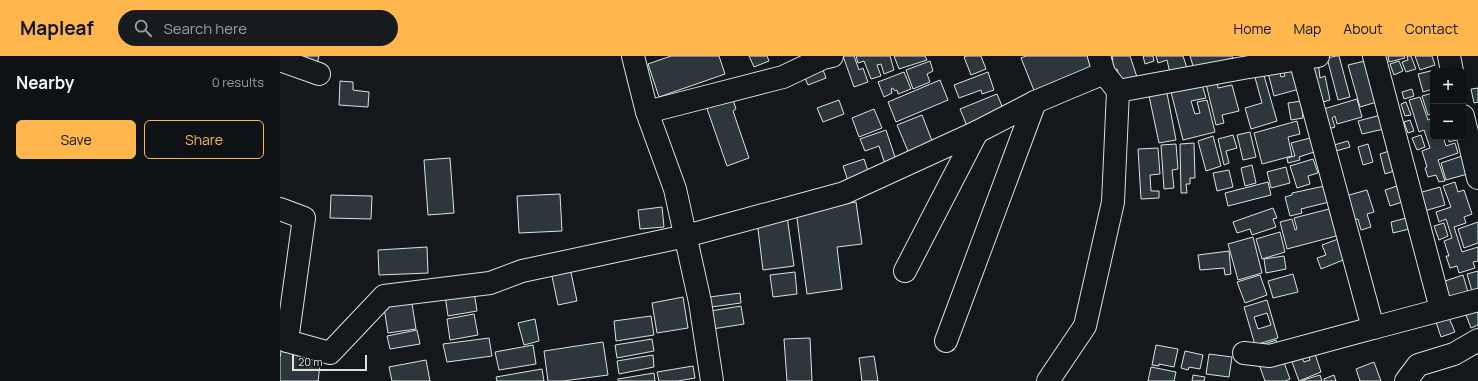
<!DOCTYPE html>
<html lang="en">
<head>
<meta charset="utf-8">
<style>
  body { margin:0; font-family:Manrope,sans-serif; background:#181b1e; color:#f1f3f6 }
  .controls { position:absolute; right:12px; top:12px; display:grid; overflow:hidden; border-radius:6px; box-shadow:0 2px 6px #0003 }
  .controls button { width:36px; height:36px; display:grid; place-items:center; padding:0; border:0; border-bottom:1px solid #2f3234; background:#0f1215; color:#f1f3f6; font:20px sans-serif }
  .scale { position:absolute; left:12px; bottom:10px; width:75px; box-sizing:border-box; padding-left:4px; border:2px solid #d8e6dc; border-top:0; font-size:11px; line-height:14px; white-space:nowrap; color:#d8e6dc; -webkit-text-stroke:3px #14181c; paint-order:stroke }
  .list { margin:0; padding:0; list-style:none }
  h2 { display:flex; justify-content:space-between; align-items:center; height:52px; margin:0; padding:0 16px; font-size:17px }
  h2 small { font-size:13px; font-weight:400; color:#9b9ea0 }
  .actions { display:flex; gap:8px; padding:12px 16px }
  .actions a { flex:1; padding:9px 0; border:1px solid #ffb74d; border-radius:6px; text-align:center; font-size:14px; color:#ffb74d }
  .actions .main { background:#ffb74d; color:#111 }
  .icon { flex:none; width:22px; height:22px; fill:none; stroke:currentColor; stroke-width:2; stroke-linecap:round; stroke-linejoin:round }
  .map { position:relative; flex:none; width:1198px; height:325px; overflow:hidden }
  header { display:flex; align-items:center; gap:24px; box-sizing:border-box; height:56px; padding:0 20px; background:#ffb74d; color:#111 }
  header strong { font-size:19px }
  nav { display:flex; gap:22px; margin-inline-start:auto; font-size:14px }
  .search { width:280px; height:36px; background:#181b1e; display:flex; align-items:center; gap:10px; box-sizing:border-box; padding:0 14px; border-radius:22px; color:#9b9ea0; font-size:15px }
  main { display:flex }
  aside { flex:1; background:#0f1215 }
  .map>svg:first-child { display:block }
  .building { fill:#2c363c; stroke:#d8e6dc; fill-rule:evenodd }
  .lines { fill:none; stroke-linecap:round; stroke-linejoin:round }
  .street-casing { stroke:#d8e6dc; stroke-width:24 }
  .street { stroke:#14181c; stroke-width:22 }
</style>
</head>
<body>
<header>
<strong>Mapleaf</strong>
<div class="search"><svg class="icon" aria-label="search" viewBox="0 0 24 24"><circle cx="10" cy="10" r="6"/><path d="M15 15l6 6"/></svg>Search here</div>
<nav><a>Home</a><a>Map</a><a>About</a><a>Contact</a></nav>
</header>
<main>
<aside>
<h2>Nearby<small>0 results</small></h2>
<ul class="list">
</ul>
<div class="actions"><a class="main">Save</a><a>Share</a></div>
</aside>
<div class="map">
<svg width="1198" height="325" viewBox="0 0 1198 325">
  <rect width="100%" height="100%" fill="#14181c"/>
  <g class="building">
    <path d="M26 0H39L37 8 25 4Z"/>
    <path d="M391 0H439L445 18 379 41 368 8Z"/>
    <path d="M469 0H487L489 5 474 11Z"/>
    <path d="M538 0 546 22 528 29 518 6Z"/>
    <path d="M563 0H574L579 14 583 12 588 26 574 31Z"/>
    <path d="M576 0H610L614 14 604 18 601 8 597 9 601 20 591 23 584 5 578 7Z"/>
    <path d="M614 0H645L647 4 619 13Z"/>
    <path d="M687 0H701L706 13 691 19 684 1Z"/>
    <path d="M746 0H808L815 19 757 42 741 2Z"/>
    <path d="M832 0H850L857 21 841 27 837 13 829 16 826 7 833 4Z"/>
    <path d="M863 0H873L874 5 865 8Z"/>
    <path d="M876 0H903L907 12 890 17 887 4 878 7Z"/>
    <path d="M910 0H952L953 2 914 13Z"/>
    <path d="M1056 0H1059L1070 41 1058 44 1047 2Z"/>
    <path d="M1108 0H1124L1125 2 1109 6Z"/>
    <path d="M1127 0H1131L1136 13 1126 16 1122 6 1128 4Z"/>
    <path d="M1135 0H1152L1155 9 1140 14Z"/>
    <path d="M1089 4 1100 45 1080 51 1068 9Z"/>
    <path d="M650 5 653 15 647 18 650 26 633 33 626 14Z"/>
    <path d="M1038 5 1040 22 1045 20 1050 44 1036 48 1028 8Z"/>
    <path d="M1119 5 1123 15 1114 19 1110 8Z"/>
    <path d="M1016 6 1023 32 994 40 987 13 998 9 1001 21 1005 20 1002 10Z"/>
    <path d="M1167 11 1168 15H1153V33L1143 36 1138 18Z"/>
    <path d="M624 16 631 33 618 38 617 34 615 35 613 32 611 33 612 37 604 41 598 26Z"/>
    <path d="M708 16 714 34 702 38 701 34 679 42 674 29Z"/>
    <path d="M983 16 997 65 971 73 965 52 982 47 974 18Z"/>
    <path d="M660 24 668 44 616 66 608 46Z"/>
    <path d="M60 25 73 26V34L89 36 88 51 59 49Z"/>
    <path d="M921 25 926 42 911 45 915 58 920 57 917 46 927 44 935 76 903 84 890 32Z"/>
    <path d="M937 25 938 32 952 29 959 55 942 59 944 67 936 69 926 28Z"/>
    <path d="M886 32 896 84 879 87 868 35Z"/>
    <path d="M1198 32V46L1194 47 1191 33Z"/>
    <path d="M1132 33 1134 40 1124 43 1122 36Z"/>
    <path d="M1153 37V58L1148 59 1142 40Z"/>
    <path d="M451 38 456 53 453 55 469 102 447 110 425 47Z"/>
    <path d="M717 38 726 60 689 75 680 53Z"/>
    <path d="M1140 41 1148 64 1153 62V81H1163L1166 90 1175 87 1178 97 1158 104 1165 125 1159 126 1156 119 1148 121 1145 112 1147 111 1142 95 1150 92 1144 74 1139 76 1129 44Z"/>
    <path d="M1077 43 1082 61 1057 68 1055 60 1052 62 1055 71 1045 74 1037 55Z"/>
    <path d="M559 44 564 58 543 66 537 52Z"/>
    <path d="M1021 45 1023 62 1011 64 1008 47Z"/>
    <path d="M1126 46 1131 59 1125 60 1121 48Z"/>
    <path d="M594 53 602 72 579 81 572 62Z"/>
    <path d="M642 59 654 90 630 100 617 69Z"/>
    <path d="M1101 59 1104 73 1082 78 1078 65Z"/>
    <path d="M1130 64 1134 75 1128 77 1124 66Z"/>
    <path d="M1017 65 1020 78 1008 81 1012 100 982 108 974 77Z"/>
    <path d="M606 74 617 107 606 111 599 90 585 95 580 83Z"/>
    <path d="M970 76 976 101 963 104 957 79Z"/>
    <path d="M953 79 957 92 946 95 949 107 944 109 938 83Z"/>
    <path d="M1141 79 1145 91 1137 94 1132 82Z"/>
    <path d="M933 80 941 110 926 115 918 85Z"/>
    <path d="M1168 81H1180V83L1169 86Z"/>
    <path d="M1030 82 1034 96 1019 101 1020 104 1008 107 1007 102 1015 100 1011 87Z"/>
    <path d="M1068 85 1070 91 1056 95 1054 89Z"/>
    <path d="M914 87 915 122H910V128H906L907 137H901L900 88Z"/>
    <path d="M896 88 898 113 892 114 894 132 884 133 881 89Z"/>
    <path d="M1088 88 1093 106 1083 109 1078 91Z"/>
    <path d="M878 92 880 118 870 119 871 135H879V142L861 143 858 93Z"/>
    <path d="M1112 94 1117 114 1105 118 1100 98Z"/>
    <path d="M1185 99 1191 117 1166 124 1161 107Z"/>
    <path d="M170 102 174 157 148 159 144 104Z"/>
    <path d="M584 103 589 118 568 125 563 110Z"/>
    <path d="M1033 103 1038 117 1028 120 1030 128 1017 132 1010 110Z"/>
    <path d="M972 109 976 127 965 130 961 112Z"/>
    <path d="M1006 111 1010 127 991 132 987 116Z"/>
    <path d="M949 114 953 131 937 135 933 117Z"/>
    <path d="M988 126 991 139 948 150 945 137Z"/>
    <path d="M1175 126 1178 136 1184 134 1192 158 1184 161 1186 167 1174 171 1182 196 1198 191V205L1193 206 1195 212 1179 217 1177 210 1170 212 1166 200H1169L1164 185 1172 182 1166 163 1159 166 1156 156 1171 151 1163 130Z"/>
    <path d="M1049 129 1053 145 1021 153 1022 157 1010 160 1005 141 1012 139V137Z"/>
    <path d="M1117 130 1122 146 1110 150 1105 134Z"/>
    <path d="M1160 131 1165 149 1141 156 1135 138Z"/>
    <path d="M1087 134 1094 156 1087 158 1091 171 1081 174 1078 163 1069 165 1062 141Z"/>
    <path d="M280 138 282 175 239 177 237 140Z"/>
    <path d="M51 139 92 140 91 163 50 162Z"/>
    <path d="M576 146 582 188 557 191 562 233 527 238 516 155Z"/>
    <path d="M382 151 384 171 360 173 358 154Z"/>
    <path d="M993 152 997 162 993 163 996 171 972 179 970 173 957 177 953 166Z"/>
    <path d="M1053 152 1060 179 1007 193 1000 166 1012 163 1015 174 1017 173 1014 162Z"/>
    <path d="M507 160 514 210 483 214 477 165Z"/>
    <path d="M1134 160 1137 171 1113 177 1111 166Z"/>
    <path d="M1198 166V187L1184 192 1178 173Z"/>
    <path d="M1164 167 1168 180 1159 184 1154 170Z"/>
    <path d="M1000 176 1005 196 982 203 976 183Z"/>
    <path d="M973 181 982 217 958 224 948 188Z"/>
    <path d="M1061 182 1068 202 1041 213 1037 202 1046 199 1042 189Z"/>
    <path d="M147 191 148 217 99 219 98 194Z"/>
    <path d="M949 195 951 218 945 219 944 212 920 214 918 199Z"/>
    <path d="M1004 200 1006 213 986 217 984 203Z"/>
    <path d="M289 207 297 245 278 249 270 211Z"/>
    <path d="M1198 215V237L1193 239 1187 218Z"/>
    <path d="M515 216 517 238 493 241 490 219Z"/>
    <path d="M1013 218 1018 236 993 242 988 225Z"/>
    <path d="M980 219 987 239 965 247 957 226Z"/>
    <path d="M1183 219 1188 236 1163 243 1159 227Z"/>
    <path d="M193 229 197 255 168 260 164 233Z"/>
    <path d="M130 235 136 273 108 277 102 239Z"/>
    <path d="M460 237 461 247 424 252 422 242Z"/>
    <path d="M403 241 408 272 377 277 372 247Z"/>
    <path d="M987 244 998 282 975 289 964 251ZM987 257 991 269 978 273 974 261Z"/>
    <path d="M461 250 464 268 426 274 424 256Z"/>
    <path d="M1198 254V269L1191 272 1186 259Z"/>
    <path d="M194 258 198 279 170 284 167 263Z"/>
    <path d="M371 260 374 279 336 285 334 265Z"/>
    <path d="M1169 262 1175 276 1161 281 1156 266Z"/>
    <path d="M255 263 259 285 244 289 238 267Z"/>
    <path d="M137 274 140 288 110 293 107 280Z"/>
    <path d="M209 282 212 300 167 306 163 288Z"/>
    <path d="M530 282 532 325H507L504 283Z"/>
    <path d="M372 283 374 295 337 302 335 289Z"/>
    <path d="M996 284 1010 323 1005 325H985L973 292Z"/>
    <path d="M323 286 328 319 283 325H268L264 295Z"/>
    <path d="M2 289 42 294 38 325H0V302Z"/>
    <path d="M253 289 256 308 219 314 215 296Z"/>
    <path d="M876 289 898 293 894 311 879 308V310L872 309Z"/>
    <path d="M905 295 923 299 920 313 909 311 908 314 901 312Z"/>
    <path d="M929 298 952 301 949 321 926 318Z"/>
    <path d="M1035 298 1041 316 1019 325 1012 306 1022 302 1024 306 1030 304 1029 301Z"/>
    <path d="M373 299 374 311 339 318 337 305Z"/>
    <path d="M594 300 598 325H582L579 302Z"/>
    <path d="M146 304 150 325H112L109 311Z"/>
    <path d="M1094 306 1101 325H1080L1076 313Z"/>
    <path d="M413 310 415 322 398 325H379L377 316Z"/>
    <path d="M871 311 896 316 894 325H868Z"/>
    <path d="M262 313 264 325H217L216 321Z"/>
    <path d="M374 317 375 325H338V323Z"/>
    <path d="M913 319 925 321 924 325H912Z"/>
    <path d="M1040 319 1042 325H1020Z"/>
    <path d="M1054 319 1056 325H1044V323Z"/>
  </g>
  <g class="lines">
    <g class="street-casing">
      <g id="street">
        <path d="M353 0 367 56 395 133 420 246 432 325"/>
        <path d="M1094 0 1161 253"/>
        <path d="M1169 0 1172 15"/>
        <path d="M1020 3 1093 272 1198 244"/>
        <path d="M0 4 39 18"/>
        <path d="M838 35 963 12 1038 0"/>
        <path d="M367 56 503 21 543 2 552 0"/>
        <path d="M1183 60 1198 122"/>
        <path d="M0 153 24 162 7 285 0 282"/>
        <path d="M625 215 697 76"/>
        <path d="M7 285 50 297 104 240 210 227 242 215 406 180 564 137 697 76 755 46 824 17"/>
        <path d="M666 285 755 46"/>
        <path d="M964 297 990 300 1093 272"/>
        <path d="M768 325 805 270 833 146 838 35 824 17 819 0"/>
        <path d="M1126 325 1138 309 1174 298 1198 284"/>
      </g>
    </g>
    <use href="#street" class="street"/>
  </g>
</svg>
<div class="controls">
<button>+</button>
<button>−</button>
</div>
<div class="scale">20 m</div>
</div>
</main>
</body>
</html>
